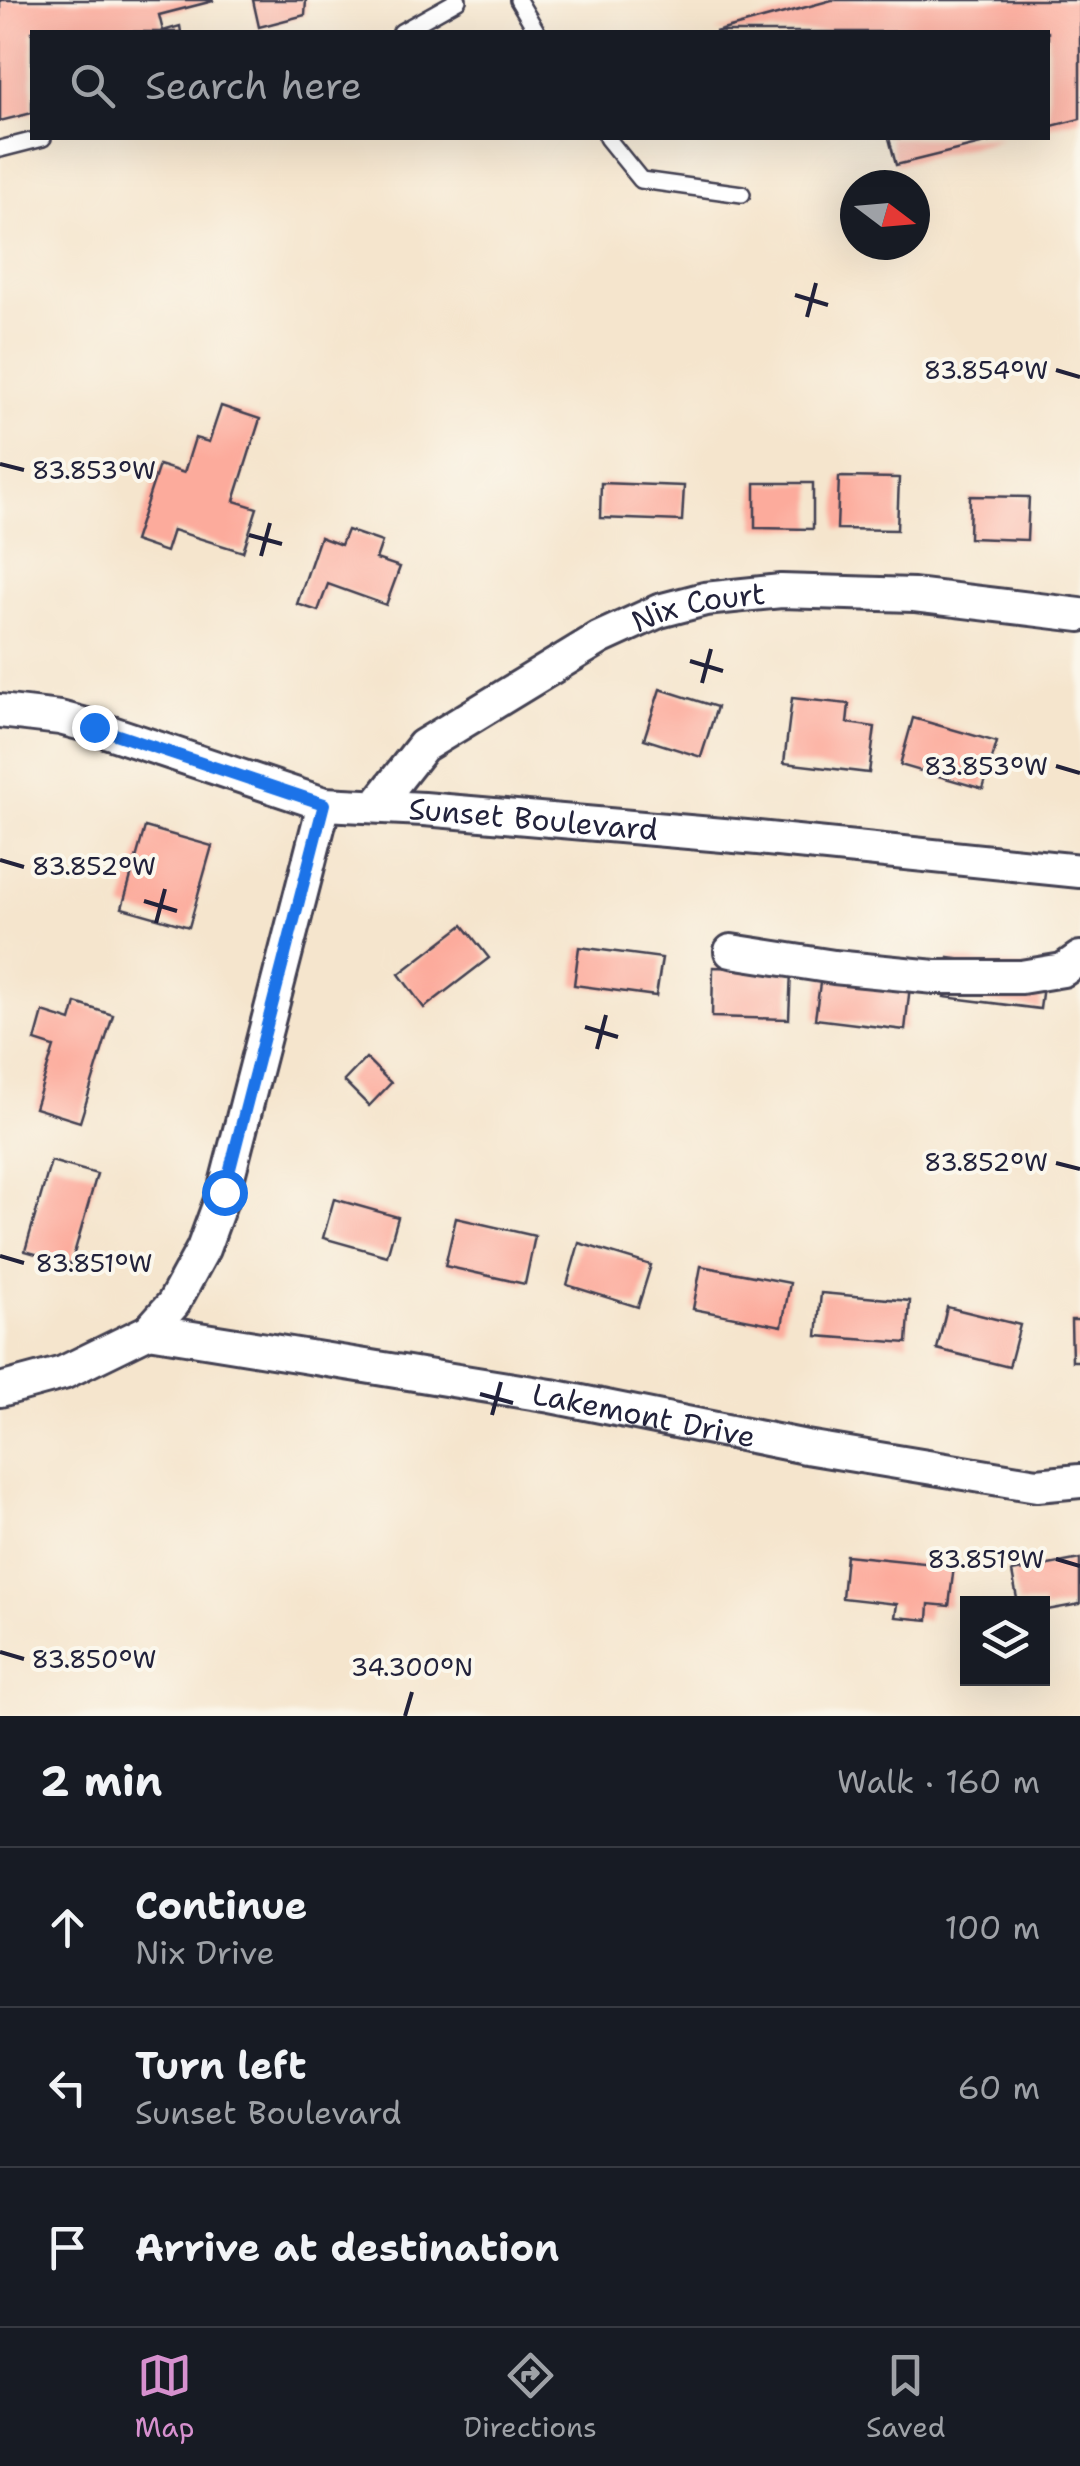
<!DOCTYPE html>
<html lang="en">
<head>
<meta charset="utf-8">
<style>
  body { margin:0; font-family:"Shantell Sans",sans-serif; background:#20242c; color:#f1f3f6 }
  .controls { position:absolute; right:30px; bottom:30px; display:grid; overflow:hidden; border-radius:0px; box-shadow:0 10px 40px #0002 }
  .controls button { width:90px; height:90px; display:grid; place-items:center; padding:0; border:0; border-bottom:2px solid #363941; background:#171b24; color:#f1f3f6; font:50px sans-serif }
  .compass { position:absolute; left:840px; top:170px; width:90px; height:90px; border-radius:50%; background:#171b24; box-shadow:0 10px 40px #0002; rotate:106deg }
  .stop { position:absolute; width:30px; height:30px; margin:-22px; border:8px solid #1a73e8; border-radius:50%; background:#fff }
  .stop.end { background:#1a73e8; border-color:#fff; box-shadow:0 2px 10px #0008 }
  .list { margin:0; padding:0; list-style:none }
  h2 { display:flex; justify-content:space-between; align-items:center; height:130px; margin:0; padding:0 40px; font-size:42px }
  h2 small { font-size:32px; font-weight:400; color:#9ea1a6 }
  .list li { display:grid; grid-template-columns:65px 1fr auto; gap:30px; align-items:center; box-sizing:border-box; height:160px; padding:0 40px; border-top:2px solid #363941 }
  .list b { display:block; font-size:38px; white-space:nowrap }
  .list p { margin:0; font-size:32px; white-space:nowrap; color:#9ea1a6 }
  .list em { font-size:32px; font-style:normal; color:#9ea1a6 }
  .icon { flex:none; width:55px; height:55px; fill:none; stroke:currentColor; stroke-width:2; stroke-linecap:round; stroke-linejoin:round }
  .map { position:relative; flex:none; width:1080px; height:1716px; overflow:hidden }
  .search { position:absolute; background:#171b24; box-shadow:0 10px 40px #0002; left:30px; right:30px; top:30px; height:110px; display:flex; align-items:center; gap:25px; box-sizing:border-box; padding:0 35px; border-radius:0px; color:#9ea1a6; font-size:38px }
  .sheet { height:610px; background:#171b24 }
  nav { display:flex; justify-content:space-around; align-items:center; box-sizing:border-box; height:140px; border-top:2px solid #363941; background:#171b24; font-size:28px; color:#9ea1a6 }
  nav a { display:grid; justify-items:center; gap:5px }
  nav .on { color:#d690ce }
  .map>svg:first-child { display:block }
  .building { fill:#fcab9c }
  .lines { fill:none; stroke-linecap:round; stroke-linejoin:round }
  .service-casing { stroke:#423f51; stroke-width:20 }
  .minor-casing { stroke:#423f51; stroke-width:38 }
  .service { stroke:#fff; stroke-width:15 }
  .minor { stroke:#fff; stroke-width:32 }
  .route { stroke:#1a73e8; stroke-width:12 }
  .ticks { fill:none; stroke:#22223b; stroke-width:4 }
  .labels { text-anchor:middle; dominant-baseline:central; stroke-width:8; stroke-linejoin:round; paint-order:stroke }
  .street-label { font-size:30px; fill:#22223b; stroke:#fbf7ec }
  .ticks-label { font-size:25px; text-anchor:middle; fill:#22223b; stroke:#fbf7ec; stroke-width:8; stroke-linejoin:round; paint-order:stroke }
</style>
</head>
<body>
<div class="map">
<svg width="1080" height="1716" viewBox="0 0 1080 1716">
  <rect width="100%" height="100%" fill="#fbf7ec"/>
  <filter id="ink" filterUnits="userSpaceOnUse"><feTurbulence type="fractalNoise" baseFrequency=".01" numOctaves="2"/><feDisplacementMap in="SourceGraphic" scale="20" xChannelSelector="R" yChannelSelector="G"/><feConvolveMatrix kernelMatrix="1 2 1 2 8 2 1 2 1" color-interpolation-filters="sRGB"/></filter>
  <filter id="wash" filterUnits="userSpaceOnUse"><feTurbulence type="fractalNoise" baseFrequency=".0048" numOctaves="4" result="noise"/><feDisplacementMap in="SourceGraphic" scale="40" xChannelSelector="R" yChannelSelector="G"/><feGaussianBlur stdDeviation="2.25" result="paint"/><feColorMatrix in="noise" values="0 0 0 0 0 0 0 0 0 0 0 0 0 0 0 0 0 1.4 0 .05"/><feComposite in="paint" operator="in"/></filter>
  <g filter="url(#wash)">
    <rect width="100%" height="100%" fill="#f5e5cd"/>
    <g id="blocks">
      <g class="building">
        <path d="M0 0H212L213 1 159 15 163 31 180 26 181 32H32V113L0 121Z"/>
        <path d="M253 0H306L305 15 259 27Z"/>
        <path d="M832 0H1080V119L1048 127V32H715Z"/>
        <path d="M889 138H1001V139L896 165Z"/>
        <path d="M221 406 260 419 234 501 257 508 243 552 173 530 166 552 134 541 159 465 184 473 195 438 209 442Z"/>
        <path d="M839 477 899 478 897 530 837 529Z"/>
        <path d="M601 483 684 486 682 521 600 518Z"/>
        <path d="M755 483H813V529L755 528Z"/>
        <path d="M970 496 1029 497 1027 540 969 538Z"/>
        <path d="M347 530 382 542 376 559 400 567 386 605 328 584 318 611 297 604 320 537 341 545Z"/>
        <path d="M660 689 717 707 701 757 644 739Z"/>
        <path d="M792 698 849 704 847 723 875 727 869 773 784 763Z"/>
        <path d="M913 718 997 742 983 789 900 765Z"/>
        <path d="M145 827 212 846 189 927 122 908Z"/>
        <path d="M463 925 489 958 424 1008 399 974Z"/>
        <path d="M579 947 662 958 656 996 574 985Z"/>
        <path d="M949 958 1045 970 1040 1009 944 997Z"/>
        <path d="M713 967 791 970 789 1019 712 1017Z"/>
        <path d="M821 976 910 986 905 1030 815 1019Z"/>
        <path d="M76 1003 113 1015 80 1122 35 1108 54 1047 35 1041 43 1012 71 1021Z"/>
        <path d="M366 1058 391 1083 369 1106 344 1081Z"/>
        <path d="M51 1161 97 1174 71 1264 25 1251Z"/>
        <path d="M334 1199 398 1217 387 1256 323 1238Z"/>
        <path d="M456 1218 535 1236 525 1284 445 1266Z"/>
        <path d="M579 1243 651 1265 638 1307 567 1285Z"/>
        <path d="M701 1266 790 1283 782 1326 693 1309Z"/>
        <path d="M821 1293 910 1301 907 1343 817 1336Z"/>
        <path d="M947 1307 1020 1325 1009 1367 937 1349Z"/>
        <path d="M1071 1320H1080V1361H1072Z"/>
        <path d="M846 1555 954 1566 949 1606 929 1604 928 1620 895 1617 897 1604 842 1598Z"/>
        <path d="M1080 1559V1604L1042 1611V1604H1018L1012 1572Z"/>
      </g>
    </g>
  </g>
  <g filter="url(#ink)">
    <use href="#blocks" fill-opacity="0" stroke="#423f51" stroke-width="2.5"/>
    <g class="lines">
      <g class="service-casing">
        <g id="service">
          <path d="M518 0 537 32"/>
          <path d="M401 32 458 0"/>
          <path d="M607 138 641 180 742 194"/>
          <path d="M0 149 43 138"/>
        </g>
      </g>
      <g class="minor-casing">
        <g id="minor">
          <path id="s1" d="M0 711 60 718 94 727 324 804 424 809 758 838 1080 871"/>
          <path id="s2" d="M376 806 423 746 600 638 659 611 705 599 781 591 914 595 1080 615"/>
          <path d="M731 951 834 967 935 977H1021L1063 970 1080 958"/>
          <path id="s3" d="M149 1331 551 1396 806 1447 1037 1485 1080 1481"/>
          <path d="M0 1390 63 1373 149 1331 173 1304 203 1249 224 1192 324 804"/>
        </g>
      </g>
      <use href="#service" class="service"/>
      <use href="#minor" class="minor"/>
    </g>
  </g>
  <g class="lines" filter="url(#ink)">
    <path class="route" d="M94 727 324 804 224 1192"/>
  </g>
  <path class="ticks" d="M795 295 828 305M807 317 816 283M1056 370 1080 377M0 464 24 470M249 535 282 544M261 556 270 523M690 661 723 671M702 683 711 649M1056 766 1080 773M0 860 24 867M144 901 177 911M156 923 165 889M585 1027 618 1037M597 1049 606 1015M1056 1163 1080 1169M0 1256 24 1263M480 1394 513 1403M492 1415 501 1382M1056 1559 1080 1566M0 1652 24 1659M405 1716 412 1692"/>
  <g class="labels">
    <g class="street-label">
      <text stroke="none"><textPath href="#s2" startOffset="388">Nix Court</textPath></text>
      <text stroke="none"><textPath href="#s1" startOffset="548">Sunset Boulevard</textPath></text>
      <text stroke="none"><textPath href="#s3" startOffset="502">Lakemont Drive</textPath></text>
    </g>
  </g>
  <g class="ticks-label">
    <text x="986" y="379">83.854°W</text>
    <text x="94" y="479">83.853°W</text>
    <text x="986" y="775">83.853°W</text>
    <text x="94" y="875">83.852°W</text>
    <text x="986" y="1171">83.852°W</text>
    <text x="94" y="1272">83.851°W</text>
    <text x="986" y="1568">83.851°W</text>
    <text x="94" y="1668">83.850°W</text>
    <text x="412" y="1676">34.300°N</text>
  </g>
</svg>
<div class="controls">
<button><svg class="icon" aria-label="layers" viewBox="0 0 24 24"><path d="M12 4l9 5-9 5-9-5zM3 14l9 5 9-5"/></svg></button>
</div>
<svg class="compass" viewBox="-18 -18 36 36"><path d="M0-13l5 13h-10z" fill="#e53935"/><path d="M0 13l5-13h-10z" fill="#9ea1a6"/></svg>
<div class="stop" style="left:224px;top:1192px"></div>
<div class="stop end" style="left:94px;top:727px"></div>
<div class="search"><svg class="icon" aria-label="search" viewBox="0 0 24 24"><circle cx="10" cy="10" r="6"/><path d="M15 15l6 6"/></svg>Search here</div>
</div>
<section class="sheet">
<h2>2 min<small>Walk · 160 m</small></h2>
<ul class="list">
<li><svg class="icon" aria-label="ahead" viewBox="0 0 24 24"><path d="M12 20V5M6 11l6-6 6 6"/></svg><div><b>Continue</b><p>Nix Drive</p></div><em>100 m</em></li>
<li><svg class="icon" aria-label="left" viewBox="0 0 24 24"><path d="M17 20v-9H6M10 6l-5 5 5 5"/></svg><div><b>Turn left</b><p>Sunset Boulevard</p></div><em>60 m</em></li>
<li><svg class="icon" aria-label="arrive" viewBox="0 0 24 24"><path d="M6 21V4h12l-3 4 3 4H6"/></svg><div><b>Arrive at destination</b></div></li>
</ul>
</section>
<nav>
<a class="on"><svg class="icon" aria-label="map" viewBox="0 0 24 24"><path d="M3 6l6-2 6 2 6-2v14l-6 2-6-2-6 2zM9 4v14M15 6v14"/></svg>Map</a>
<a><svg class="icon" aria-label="directions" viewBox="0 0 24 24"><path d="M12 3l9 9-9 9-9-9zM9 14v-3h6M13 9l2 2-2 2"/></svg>Directions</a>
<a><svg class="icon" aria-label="saved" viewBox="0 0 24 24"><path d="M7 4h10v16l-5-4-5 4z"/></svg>Saved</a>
</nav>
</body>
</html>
